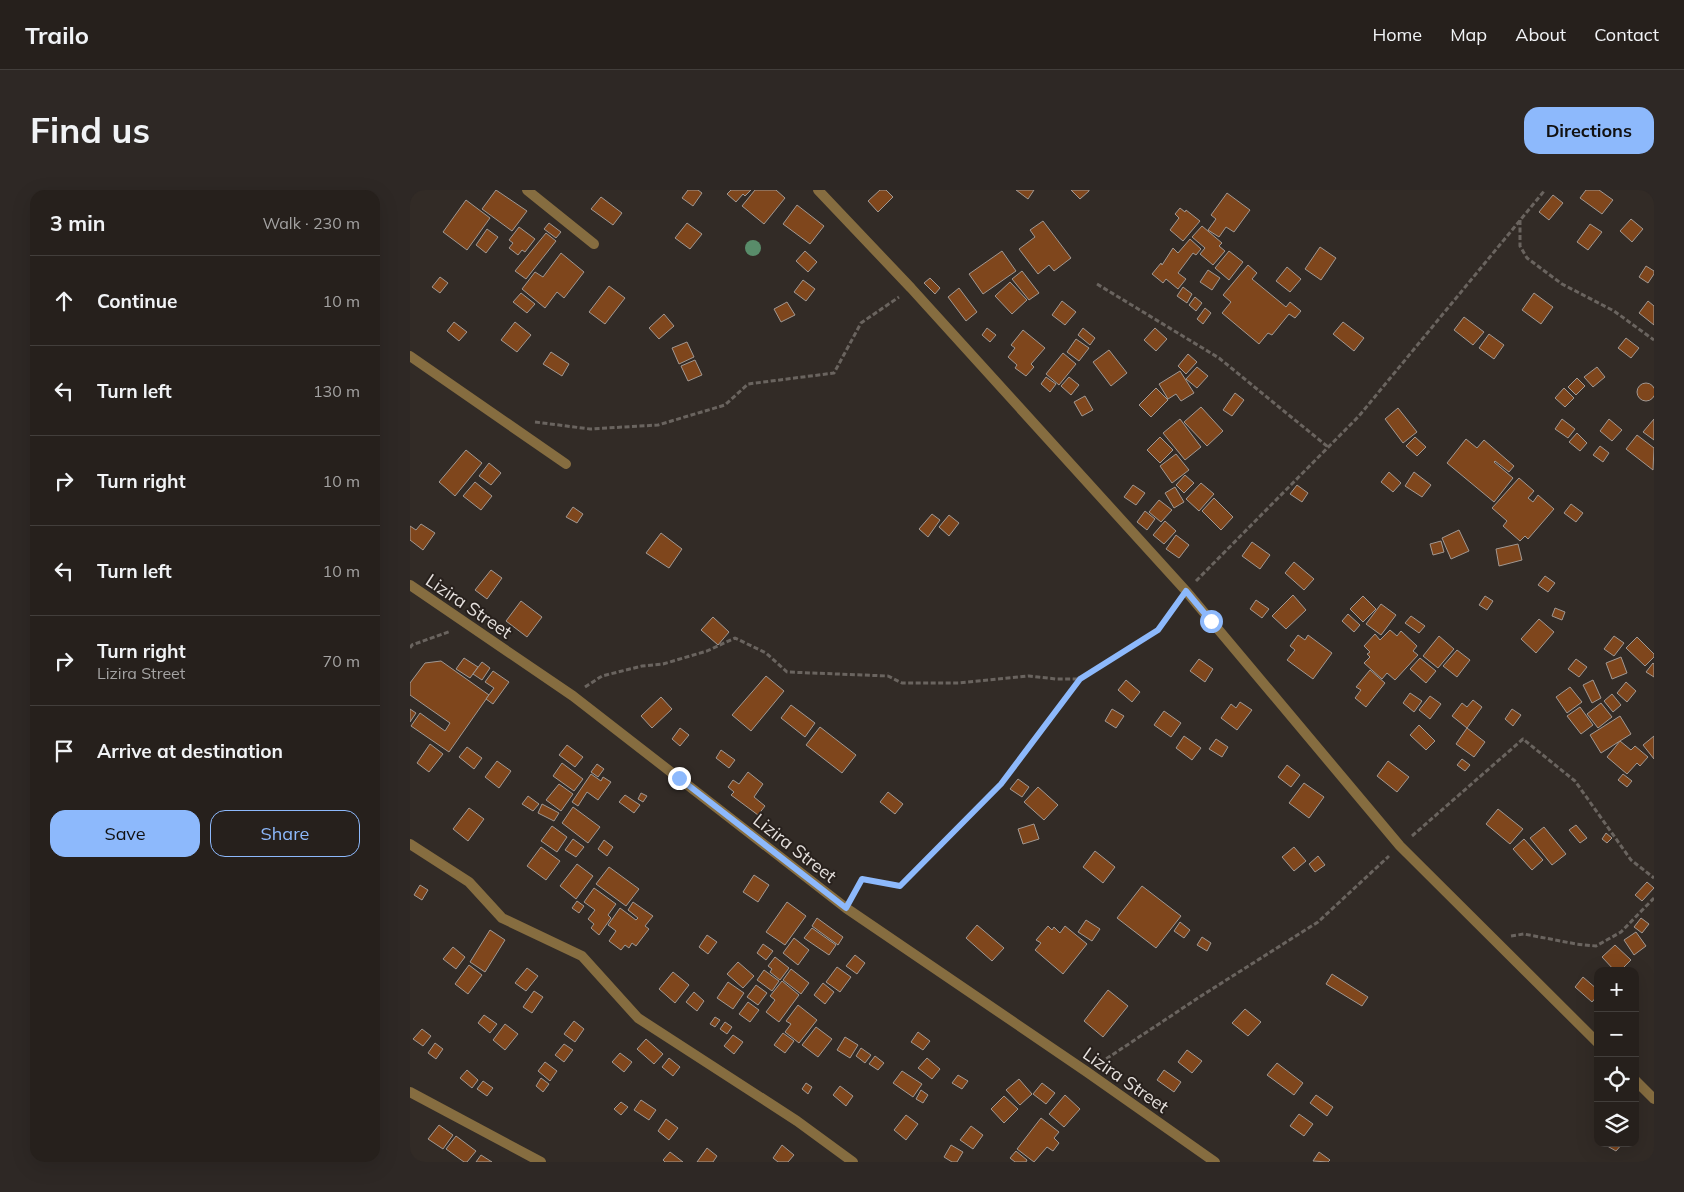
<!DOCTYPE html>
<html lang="en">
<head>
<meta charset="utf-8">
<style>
  body { margin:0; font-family:Mulish,sans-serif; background:#2e2825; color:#f1f3f6 }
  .controls { position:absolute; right:15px; bottom:15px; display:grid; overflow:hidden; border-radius:10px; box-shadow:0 5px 20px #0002 }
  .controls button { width:45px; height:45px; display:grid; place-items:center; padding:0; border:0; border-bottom:1px solid #423e3b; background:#26201c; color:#f1f3f6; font:25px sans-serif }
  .stop { position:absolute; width:15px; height:15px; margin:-11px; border:4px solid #8db9fc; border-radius:50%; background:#fff }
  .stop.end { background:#8db9fc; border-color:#fff; box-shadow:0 1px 5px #0008 }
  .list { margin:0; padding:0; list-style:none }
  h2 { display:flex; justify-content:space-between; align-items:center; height:65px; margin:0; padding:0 20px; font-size:21px }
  h2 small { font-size:16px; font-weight:400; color:#a4a3a3 }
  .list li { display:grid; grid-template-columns:32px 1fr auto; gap:15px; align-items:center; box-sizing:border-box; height:90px; padding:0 20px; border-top:1px solid #423e3b }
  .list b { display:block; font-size:19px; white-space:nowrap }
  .list p { margin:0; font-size:16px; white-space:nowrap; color:#a4a3a3 }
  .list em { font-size:16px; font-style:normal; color:#a4a3a3 }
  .actions { display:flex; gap:10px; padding:15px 20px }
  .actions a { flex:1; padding:11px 0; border:1px solid #8db9fc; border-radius:15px; text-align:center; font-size:18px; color:#8db9fc }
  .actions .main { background:#8db9fc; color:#111 }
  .icon { flex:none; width:28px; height:28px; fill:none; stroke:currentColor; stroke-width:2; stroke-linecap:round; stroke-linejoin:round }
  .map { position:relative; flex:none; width:1244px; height:972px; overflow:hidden; border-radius:15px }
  header { display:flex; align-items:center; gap:30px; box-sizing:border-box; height:70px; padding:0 25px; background:#26201c; border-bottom:1px solid #423e3b }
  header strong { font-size:24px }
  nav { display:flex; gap:28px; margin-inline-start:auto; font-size:18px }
  .intro { display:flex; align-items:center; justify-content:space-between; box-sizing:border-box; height:120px; padding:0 30px }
  h1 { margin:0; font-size:35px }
  .button { padding:12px 22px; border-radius:15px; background:#8db9fc; color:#111; font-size:18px; font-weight:700 }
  main { display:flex; gap:30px; padding:0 30px }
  aside { flex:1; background:#26201c; border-radius:15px; box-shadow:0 5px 20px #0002 }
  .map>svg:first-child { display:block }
  .building { fill:#7f461c; stroke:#a19892 }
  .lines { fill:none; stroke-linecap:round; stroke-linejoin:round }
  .path { stroke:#6a645f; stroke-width:3; stroke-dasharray:5 2.5; stroke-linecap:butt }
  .minor { stroke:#866d40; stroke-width:10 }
  .tertiary { stroke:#866d40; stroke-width:10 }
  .tree { fill:#598c6a }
  .route { stroke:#8db9fc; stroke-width:6 }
  .labels { text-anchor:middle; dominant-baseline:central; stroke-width:4; stroke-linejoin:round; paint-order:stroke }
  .street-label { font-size:18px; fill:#e5e0dd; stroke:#28211d }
</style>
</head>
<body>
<header>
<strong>Trailo</strong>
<nav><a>Home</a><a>Map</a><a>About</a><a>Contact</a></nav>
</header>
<div class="intro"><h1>Find us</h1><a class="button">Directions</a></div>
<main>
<aside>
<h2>3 min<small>Walk · 230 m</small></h2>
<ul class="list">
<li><svg class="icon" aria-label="ahead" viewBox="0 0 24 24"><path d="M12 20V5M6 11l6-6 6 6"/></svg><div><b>Continue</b></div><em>10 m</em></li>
<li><svg class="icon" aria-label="left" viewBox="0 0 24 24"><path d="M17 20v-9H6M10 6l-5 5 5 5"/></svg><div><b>Turn left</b></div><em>130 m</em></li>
<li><svg class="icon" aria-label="right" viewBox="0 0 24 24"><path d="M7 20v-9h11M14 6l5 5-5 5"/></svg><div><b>Turn right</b></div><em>10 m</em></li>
<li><svg class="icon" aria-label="left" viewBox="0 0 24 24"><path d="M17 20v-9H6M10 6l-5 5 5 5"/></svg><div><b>Turn left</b></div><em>10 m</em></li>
<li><svg class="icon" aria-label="right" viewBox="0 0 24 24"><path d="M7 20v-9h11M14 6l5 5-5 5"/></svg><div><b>Turn right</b><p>Lizira Street</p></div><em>70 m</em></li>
<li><svg class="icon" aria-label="arrive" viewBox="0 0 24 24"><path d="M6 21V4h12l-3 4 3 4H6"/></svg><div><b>Arrive at destination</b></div></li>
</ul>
<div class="actions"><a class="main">Save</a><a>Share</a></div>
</aside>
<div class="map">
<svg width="1244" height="972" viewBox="0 0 1244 972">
  <rect width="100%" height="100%" fill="#322b26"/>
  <g class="building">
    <path d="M86 0 117 21 102 41 72 19Z"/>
    <path d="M278 0H288L292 3 283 16 272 8Z"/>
    <path d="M321 0H341L335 6 333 4 326 12 317 4Z"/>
    <path d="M345 0H366L375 8 354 34 332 16Z"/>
    <path d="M470 0H476L483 7 468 22 458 11Z"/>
    <path d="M606 0H624L618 9Z"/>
    <path d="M661 0H679V1L670 9Z"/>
    <path d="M1176 0H1189L1203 10 1192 24 1170 8Z"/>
    <path d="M817 3 840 20 824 42 816 37 809 47 798 40 806 29 801 25Z"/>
    <path d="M1143 5 1153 13 1139 30 1129 22Z"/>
    <path d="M191 7 212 23 203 35 181 19Z"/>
    <path d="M56 10 80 28 57 60 33 42Z"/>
    <path d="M387 15 414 36 400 54 373 34Z"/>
    <path d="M770 18 775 22 776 20 790 31 773 51 760 40 769 28 765 24Z"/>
    <path d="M1221 29 1233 39 1222 52 1210 41Z"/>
    <path d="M633 31 661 68 644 81 639 75 628 84 609 59 625 47 620 40Z"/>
    <path d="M139 33 151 42 146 48 134 39Z"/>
    <path d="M277 33 292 44 280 59 265 48Z"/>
    <path d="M1180 34 1192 42 1178 60 1167 52Z"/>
    <path d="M792 36 812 53 809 56 815 61 803 75 790 64 795 58 782 47Z"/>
    <path d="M109 37 125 49 115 62 112 60 108 65 99 58 103 53 99 50Z"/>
    <path d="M77 39 88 47 76 63 66 55Z"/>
    <path d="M136 43 146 51 116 89 105 81Z"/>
    <path d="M780 49 791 59 786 65 783 63 768 83 776 89 768 99 756 89 753 93 742 84 751 73 752 75 763 58 768 63Z"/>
    <path d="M910 57 926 68 911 90 895 79Z"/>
    <path d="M395 61 407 72 398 82 386 71Z"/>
    <path d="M592 61 606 81 573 104 559 84Z"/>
    <path d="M819 61 833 72 819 90 805 78Z"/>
    <path d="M151 63 174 82 154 108 147 102 135 118 112 99 125 82 133 87Z"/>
    <path d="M838 75 847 83 842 89 876 117 880 112 891 121 885 128 879 124 862 145 858 143 849 154 812 123 821 112 813 105Z"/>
    <path d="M1236 76 1244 81V84L1238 93 1229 87Z"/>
    <path d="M877 77 891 89 880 102 866 91Z"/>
    <path d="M798 80 810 88 802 100 790 92Z"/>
    <path d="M612 81 629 103 619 110 602 89Z"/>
    <path d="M30 87 38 93 30 103 22 97Z"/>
    <path d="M520 88 530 98 525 104 514 93Z"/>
    <path d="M393 90 405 99 396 111 384 102Z"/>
    <path d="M600 92 617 110 602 124 585 106Z"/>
    <path d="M199 96 215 108 195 134 179 122Z"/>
    <path d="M773 97 782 104 777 113 767 106Z"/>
    <path d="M549 98 567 122 556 131 538 107Z"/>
    <path d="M111 103 125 114 117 123 103 112Z"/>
    <path d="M1124 103 1143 117 1131 134 1112 120Z"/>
    <path d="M785 107 792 113 786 121 779 115Z"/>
    <path d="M652 111 666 122 655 135 642 125Z"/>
    <path d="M1238 111 1244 116V135L1229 123Z"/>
    <path d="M377 112 385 125 371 132 364 119Z"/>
    <path d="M795 118 801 123 793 134 787 129Z"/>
    <path d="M254 124 264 136 249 149 239 138Z"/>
    <path d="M1054 127 1074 142 1063 155 1044 140Z"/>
    <path d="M44 132 57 142 49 151 37 141Z"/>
    <path d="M105 132 121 145 107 162 91 150Z"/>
    <path d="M933 132 954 148 944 161 923 144Z"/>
    <path d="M577 138 586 145 580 152 572 145Z"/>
    <path d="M673 138 685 148 680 155 668 145Z"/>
    <path d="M745 138 757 149 746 161 734 150Z"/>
    <path d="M613 140 635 158 621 174 624 177 616 186 605 178 607 175 598 167 605 158 601 155Z"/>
    <path d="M1079 144 1094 155 1084 169 1069 158Z"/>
    <path d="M1216 148 1229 158 1221 168 1208 158Z"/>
    <path d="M666 149 679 158 669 171 657 162Z"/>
    <path d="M277 152 284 167 269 174 262 158Z"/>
    <path d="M699 160 717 183 701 196 683 172Z"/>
    <path d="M141 162 159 174 152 186 133 174Z"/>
    <path d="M653 163 666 174 649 195 636 184Z"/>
    <path d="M778 164 787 172 776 184 768 176Z"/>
    <path d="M285 170 292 185 278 191 271 176Z"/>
    <path d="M787 177 798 186 787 198 776 189Z"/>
    <path d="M1187 177 1195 187 1183 197 1174 187Z"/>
    <path d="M770 181 784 203 771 211 766 204 758 209 749 194Z"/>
    <path d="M636 187 646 194 640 202 631 194Z"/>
    <path d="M659 187 669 195 661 205 651 196Z"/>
    <path d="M1167 188 1175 196 1166 205 1158 197Z"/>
    <circle cx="1236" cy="202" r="9"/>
    <path d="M746 198 758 210 741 227 729 215Z"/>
    <path d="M1154 198 1164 208 1155 217 1145 208Z"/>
    <path d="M825 203 834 210 822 226 813 220Z"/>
    <path d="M675 206 683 220 672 226 664 212Z"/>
    <path d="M791 217 813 241 797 256 774 232Z"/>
    <path d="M988 218 1007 242 993 253 975 229Z"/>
    <path d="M770 229 791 257 775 270 753 243Z"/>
    <path d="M1152 229 1165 239 1158 248 1145 239Z"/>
    <path d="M1199 229 1212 240 1202 251 1190 241Z"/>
    <path d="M1244 229V250L1233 242Z"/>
    <path d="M1167 243 1177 253 1170 261 1159 252Z"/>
    <path d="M1227 245 1244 258 1243 280 1216 259Z"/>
    <path d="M750 247 763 260 750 273 737 260Z"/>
    <path d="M1005 247 1016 257 1007 266 996 256Z"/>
    <path d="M1056 249 1067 258 1074 250 1104 276 1099 282 1085 271 1084 272 1103 288 1084 312 1037 273Z"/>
    <path d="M1190 256 1199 263 1193 272 1183 265Z"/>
    <path d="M56 260 72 273 45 306 29 292Z"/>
    <path d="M766 264 779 280 762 293 750 276Z"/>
    <path d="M79 273 91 283 81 295 69 286Z"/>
    <path d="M979 282 991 293 983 302 971 292Z"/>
    <path d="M1004 282 1021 295 1012 307 995 296Z"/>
    <path d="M775 285 784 293 774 303 766 295Z"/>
    <path d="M1109 288 1124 301 1118 308 1123 312 1128 305 1144 319 1118 349 1115 346 1110 351 1093 336 1097 331 1082 318Z"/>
    <path d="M65 292 82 306 71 320 53 306Z"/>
    <path d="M791 293 804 304 789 321 776 309Z"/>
    <path d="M723 295 735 303 726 315 714 307Z"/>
    <path d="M887 295 898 303 892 312 880 304Z"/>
    <path d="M765 297 774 312 764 318 755 303Z"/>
    <path d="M804 308 823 327 811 340 792 321Z"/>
    <path d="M749 310 762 320 751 332 739 322Z"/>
    <path d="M1161 314 1173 323 1166 332 1154 323Z"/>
    <path d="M163 317 173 324 167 333 156 327Z"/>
    <path d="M735 321 745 329 737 340 727 332Z"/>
    <path d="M522 324 530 330 518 347 509 339Z"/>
    <path d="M539 325 549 333 539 346 529 337Z"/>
    <path d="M755 331 766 341 754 354 743 345Z"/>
    <path d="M11 334 25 343 13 360 0 350V336L6 340Z"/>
    <path d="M1049 340 1059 361 1041 369 1032 348Z"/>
    <path d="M251 343 272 359 259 378 236 363Z"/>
    <path d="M766 345 779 355 769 368 756 359Z"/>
    <path d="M1031 351 1034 362 1023 365 1020 354Z"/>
    <path d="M842 352 860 365 850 379 832 366Z"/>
    <path d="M1108 354 1112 370 1089 376 1086 359Z"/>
    <path d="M884 372 904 389 894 400 875 383Z"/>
    <path d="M81 380 92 388 77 409 65 400Z"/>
    <path d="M1135 386 1145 393 1138 402 1128 395Z"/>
    <path d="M883 405 896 420 876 439 862 426Z"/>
    <path d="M953 406 966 419 953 432 940 419Z"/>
    <path d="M1075 406 1083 411 1077 420 1069 415Z"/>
    <path d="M846 410 859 419 852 428 840 419Z"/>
    <path d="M111 411 132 427 117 447 96 431Z"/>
    <path d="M971 414 986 425 971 445 956 434Z"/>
    <path d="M1145 418 1155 422 1152 430 1142 426Z"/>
    <path d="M938 424 950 435 944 442 932 431Z"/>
    <path d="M1001 426 1015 436 1009 443 995 433Z"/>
    <path d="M303 427 319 442 308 455 291 440Z"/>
    <path d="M1129 429 1144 442 1126 463 1111 449Z"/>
    <path d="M980 440 987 446 991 441 1007 456 1003 461 1008 465 985 490 977 483 972 489 954 473 960 467 957 464 960 462 954 456 965 444 970 450Z"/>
    <path d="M888 445 895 450 898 445 922 463 903 489 877 470 885 460 880 456Z"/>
    <path d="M1029 446 1044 459 1028 478 1013 466Z"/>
    <path d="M1204 446 1214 453 1204 466 1194 459Z"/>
    <path d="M1227 447 1244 464V467L1235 476 1216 458Z"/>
    <path d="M1047 460 1060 470 1047 487 1033 476Z"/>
    <path d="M1211 467 1217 483 1202 489 1196 473Z"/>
    <path d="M54 468 68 477 60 488 46 479Z"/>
    <path d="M1010 468 1026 481 1016 493 1000 479Z"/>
    <path d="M789 469 803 479 795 492 780 481Z"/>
    <path d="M1166 469 1177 477 1169 487 1158 479Z"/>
    <path d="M31 471 79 505 39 562 1 536 10 523 35 541 40 533 0 505V493L15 473Z"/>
    <path d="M72 472 80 478 72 490 63 484Z"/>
    <path d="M1243 473 1244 474V487L1236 482Z"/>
    <path d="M960 480 975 493 956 517 945 508 951 500 946 497Z"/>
    <path d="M83 481 99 492 83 514 76 509 84 498 75 492Z"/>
    <path d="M356 486 374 501 341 541 322 525Z"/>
    <path d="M716 490 730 502 722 512 708 500Z"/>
    <path d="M1183 490 1191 508 1182 513 1173 495Z"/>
    <path d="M1216 492 1226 501 1217 512 1207 503Z"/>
    <path d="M1160 497 1172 512 1157 523 1146 507Z"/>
    <path d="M1000 503 1012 511 1004 522 993 513Z"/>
    <path d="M1202 504 1211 515 1203 522 1194 511Z"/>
    <path d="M1020 506 1031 514 1020 529 1009 520Z"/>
    <path d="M251 507 262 519 242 538 231 526Z"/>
    <path d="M1063 510 1072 517 1057 538 1042 526 1052 513 1057 517Z"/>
    <path d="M830 512 842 520 827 540 811 528 821 514 826 518Z"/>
    <path d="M1191 513 1202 527 1188 538 1177 524Z"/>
    <path d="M381 515 405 533 395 547 371 528Z"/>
    <path d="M1170 517 1183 535 1171 544 1157 526Z"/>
    <path d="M0 519 6 523 0 532Z"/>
    <path d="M702 519 714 526 706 538 695 531Z"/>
    <path d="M1102 519 1111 525 1103 536 1095 529Z"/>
    <path d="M754 521 771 533 761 547 744 535Z"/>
    <path d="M1210 526 1221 544 1191 563 1180 545Z"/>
    <path d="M1009 535 1025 551 1016 560 1000 545Z"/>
    <path d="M410 537 446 565 432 583 396 555Z"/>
    <path d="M270 538 279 545 270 556 262 549Z"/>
    <path d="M1057 538 1075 552 1064 567 1046 554Z"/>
    <path d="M774 546 791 558 782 570 766 558Z"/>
    <path d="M1244 546V569L1233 555Z"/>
    <path d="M806 549 818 557 812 567 799 559Z"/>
    <path d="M1210 551 1221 560 1225 556 1238 567 1230 576 1227 573 1217 584 1197 567Z"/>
    <path d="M20 554 33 564 19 582 7 573Z"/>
    <path d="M157 555 173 567 165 577 149 565Z"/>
    <path d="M57 557 72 568 64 579 49 567Z"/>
    <path d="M311 560 325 570 319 578 306 568Z"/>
    <path d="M1052 569 1060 575 1055 581 1047 575Z"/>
    <path d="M87 571 101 581 89 598 75 587Z"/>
    <path d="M978 571 999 587 987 602 967 586Z"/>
    <path d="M152 573 173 589 164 601 143 586Z"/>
    <path d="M187 574 194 579 188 587 181 582Z"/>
    <path d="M877 575 890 585 881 597 868 587Z"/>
    <path d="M338 582 353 594 344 607 355 616 348 625 321 605 324 602 318 597 323 590 329 594Z"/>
    <path d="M181 584 191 591 193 587 201 592 188 610 177 602 168 616 162 612Z"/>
    <path d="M1213 584 1222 591 1217 597 1208 590Z"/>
    <path d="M608 589 619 597 612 607 600 599Z"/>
    <path d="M894 593 914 607 899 628 879 613Z"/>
    <path d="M149 594 163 604 151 621 136 610Z"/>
    <path d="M628 597 648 615 634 630 614 612Z"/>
    <path d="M478 602 493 614 485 624 470 612Z"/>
    <path d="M231 603 237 606 233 612 228 609Z"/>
    <path d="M215 605 230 615 224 623 209 612Z"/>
    <path d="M118 606 129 614 123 621 112 614Z"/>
    <path d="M132 614 149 623 144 631 128 623Z"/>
    <path d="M163 617 190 637 178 653 152 633Z"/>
    <path d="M59 618 74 629 58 651 43 639Z"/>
    <path d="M1088 619 1113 639 1100 654 1076 634Z"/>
    <path d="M624 634 629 649 613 654 608 639Z"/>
    <path d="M1166 635 1177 648 1170 653 1159 640Z"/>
    <path d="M142 636 157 647 147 662 131 651Z"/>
    <path d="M1134 637 1156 664 1142 675 1120 648Z"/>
    <path d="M1196 643 1202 648 1197 653 1192 649Z"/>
    <path d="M163 649 174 657 166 667 155 660Z"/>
    <path d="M1114 649 1133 670 1122 680 1103 659Z"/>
    <path d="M194 650 203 657 197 666 188 659Z"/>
    <path d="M131 657 150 671 136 690 117 676Z"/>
    <path d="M884 657 896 671 884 681 872 667Z"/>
    <path d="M685 661 705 677 693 693 673 677Z"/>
    <path d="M908 666 915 675 905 682 899 674Z"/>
    <path d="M167 674 183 686 166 709 150 696Z"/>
    <path d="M199 677 229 699 216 716 186 694Z"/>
    <path d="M344 685 359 695 348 712 333 702Z"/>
    <path d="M1237 692 1244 698 1232 711 1225 705Z"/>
    <path d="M10 695 18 700 12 710 4 705Z"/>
    <path d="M732 696 771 726 746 758 707 728Z"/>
    <path d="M184 698 206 714 198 725 201 728 189 745 181 738 184 734 178 729 185 720 174 712Z"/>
    <path d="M167 711 174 716 169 723 162 718Z"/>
    <path d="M223 712 243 726 235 736 239 739 226 756 222 753 219 758 215 755 211 760 199 751 206 741 198 735 210 718 226 730 228 728 218 720Z"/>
    <path d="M377 712 396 726 375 755 356 742Z"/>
    <path d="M407 728 433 747 428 755 402 736Z"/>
    <path d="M1231 728 1239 734 1232 743 1224 737Z"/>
    <path d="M676 730 690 739 682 751 668 742Z"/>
    <path d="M770 732 780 740 774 748 764 741Z"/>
    <path d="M567 735 594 758 582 771 556 748Z"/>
    <path d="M638 736 642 740 644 737 650 743 655 736 677 754 653 784 625 760 631 753 626 750Z"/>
    <path d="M402 738 426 755 419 765 394 748Z"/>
    <path d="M80 740 95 750 75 782 60 772Z"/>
    <path d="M1226 742 1236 756 1224 765 1214 750Z"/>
    <path d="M297 745 307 752 298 764 289 757Z"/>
    <path d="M792 747 801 753 797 761 787 755Z"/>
    <path d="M384 748 399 760 388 775 373 763Z"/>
    <path d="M353 754 363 761 356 770 347 763Z"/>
    <path d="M1205 755 1221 770 1210 781H1205L1192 767Z"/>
    <path d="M43 757 55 767 46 779 33 769Z"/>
    <path d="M445 765 455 773 447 784 436 776Z"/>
    <path d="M365 767 379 778 370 790 360 782 362 779 358 776Z"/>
    <path d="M328 772 344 786 333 798 317 784Z"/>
    <path d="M59 775 72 785 58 804 45 794Z"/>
    <path d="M427 777 441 787 430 802 416 792Z"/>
    <path d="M117 778 128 786 116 801 105 793Z"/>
    <path d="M381 779 399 793 391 804 373 790Z"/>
    <path d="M354 780 369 791 362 801 347 790Z"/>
    <path d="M263 782 279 795 265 813 249 799Z"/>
    <path d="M922 784 958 807 952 816 916 794Z"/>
    <path d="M1173 787 1188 800V805L1182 812 1165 797Z"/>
    <path d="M372 791 389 805 369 832 356 822 365 810 360 806Z"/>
    <path d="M318 792 334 803 323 819 307 808Z"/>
    <path d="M413 793 424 802 415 814 404 805Z"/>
    <path d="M346 795 357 803 348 815 337 807Z"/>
    <path d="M698 800 718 816 693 847 674 831Z"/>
    <path d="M124 801 133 807 122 823 113 817Z"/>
    <path d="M284 802 294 811 287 821 276 812Z"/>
    <path d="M338 812 349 820 340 832 329 824Z"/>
    <path d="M388 815 407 830 389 853 375 842 381 834 376 831Z"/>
    <path d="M835 819 851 832 838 846 822 833Z"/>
    <path d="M74 825 87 834 80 843 68 833Z"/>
    <path d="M305 827 310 830 305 837 300 834Z"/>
    <path d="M164 831 174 839 165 852 154 844Z"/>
    <path d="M315 832 322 837 317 844 310 839Z"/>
    <path d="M95 834 108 844 95 860 83 850Z"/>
    <path d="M406 837 422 849 408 867 392 855Z"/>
    <path d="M12 839 21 846 13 856 3 849Z"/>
    <path d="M508 842 520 851 513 860 501 852Z"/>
    <path d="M373 843 384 851 375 863 364 855Z"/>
    <path d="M323 845 333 852 324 864 314 856Z"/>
    <path d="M435 847 448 855 440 868 427 860Z"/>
    <path d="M236 849 253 864 244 874 227 859Z"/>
    <path d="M25 853 33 859 26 869 18 863Z"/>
    <path d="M154 854 163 860 154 872 145 865Z"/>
    <path d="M451 858 461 865 455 873 446 866Z"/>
    <path d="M777 860 792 871 782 883 768 872Z"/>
    <path d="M210 863 222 872 214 882 202 872Z"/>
    <path d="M465 866 474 873 468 880 459 874Z"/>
    <path d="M259 868 270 877 263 886 252 877Z"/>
    <path d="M517 868 530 879 522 889 508 878Z"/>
    <path d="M135 872 147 881 140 891 128 881Z"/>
    <path d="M867 873 893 893 884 905 857 885Z"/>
    <path d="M57 880 68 890 62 898 50 888Z"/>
    <path d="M754 880 771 892 764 902 747 890Z"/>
    <path d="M492 881 512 894 503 907 483 893Z"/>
    <path d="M548 885 558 891 552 899 542 893Z"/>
    <path d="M131 888 139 894 133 902 126 896Z"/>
    <path d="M609 889 622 904 610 915 596 900Z"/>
    <path d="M73 891 83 898 77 906 67 899Z"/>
    <path d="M396 893 402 897 398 904 392 899Z"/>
    <path d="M632 893 645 903 636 914 623 904Z"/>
    <path d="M430 896 443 906 436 916 423 905Z"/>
    <path d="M511 900 518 905 513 913 506 909Z"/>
    <path d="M655 905 670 919 654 937 639 924Z"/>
    <path d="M906 905 923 917 917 926 900 913Z"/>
    <path d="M594 906 608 919 594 933 581 919Z"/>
    <path d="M231 910 246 920 239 930 224 920Z"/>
    <path d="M211 912 218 917 211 925 204 919Z"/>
    <path d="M889 924 903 934 894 946 880 936Z"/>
    <path d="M496 925 508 934 496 950 484 940Z"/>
    <path d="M631 928 649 942 644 948 649 953 643 961 637 957 624 972 607 959Z"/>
    <path d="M256 929 268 938 259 950 248 941Z"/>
    <path d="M29 935 43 945 33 959 18 949Z"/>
    <path d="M561 936 573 945 563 959 550 950Z"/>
    <path d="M46 946 66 961 57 972H54L36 959Z"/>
    <path d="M1192 953H1213L1206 961Z"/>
    <path d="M372 955 384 965 378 972H368L363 968Z"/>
    <path d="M541 955 553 962 547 972H542L534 967Z"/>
    <path d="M297 958 307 966 303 972H287Z"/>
    <path d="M606 961 617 970 616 972H605L600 968Z"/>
    <path d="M260 962 273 972H255L253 970Z"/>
    <path d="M909 962 920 970 918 972 903 971Z"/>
    <path d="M71 965 82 972H66Z"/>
  </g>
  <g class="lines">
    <g class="path">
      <path d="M1110 30V56L1117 68 1152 94 1204 121 1244 150"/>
      <path d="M687 94 809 168 918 257"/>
      <path d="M125 232 180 239 248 235 315 215 338 194 424 183 451 133 489 107"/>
      <path d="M786 391 949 226 1135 0"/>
      <path d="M0 458 2 455 41 441"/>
      <path d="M175 497 192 486 232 476 253 474 297 461 325 448 356 463 377 482 478 486 492 493H549L619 486 646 489H670"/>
      <path d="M1002 646 1113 549 1165 591 1221 670 1244 688"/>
      <path d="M444 704 452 689 490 696 591 594 670 489 749 440 768 413"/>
      <path d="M1101 746 1114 744 1166 754 1186 756 1211 742 1244 708"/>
      <path d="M690 873 791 806 908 732 979 666"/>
    </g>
    <g class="minor">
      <path d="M117 0 184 54"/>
      <path d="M408 0 501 98 776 401 990 656 1188 853"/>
      <path d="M0 166 156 274"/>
      <path d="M0 654 59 692 92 728 172 766 228 828 387 931 443 972"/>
      <path d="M1225 890 1244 909"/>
      <path d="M0 902 131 972"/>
    </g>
    <path class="tertiary" d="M0 395 163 506 436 718 677 882 805 972"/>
  </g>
  <circle class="tree" cx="343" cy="58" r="8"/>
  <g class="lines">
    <path class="route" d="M269 588 436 718 452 689 490 696 591 594 670 489 748 440 776 401 801 431"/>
  </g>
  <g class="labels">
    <g class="street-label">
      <text transform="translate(59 416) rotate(34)">Lizira Street</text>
      <text transform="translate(385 658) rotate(38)">Lizira Street</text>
      <text transform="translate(716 890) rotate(35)">Lizira Street</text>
    </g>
  </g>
</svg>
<div class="controls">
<button>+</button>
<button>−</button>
<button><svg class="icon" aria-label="locate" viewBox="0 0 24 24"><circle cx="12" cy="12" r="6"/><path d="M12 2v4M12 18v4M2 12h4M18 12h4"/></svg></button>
<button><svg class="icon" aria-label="layers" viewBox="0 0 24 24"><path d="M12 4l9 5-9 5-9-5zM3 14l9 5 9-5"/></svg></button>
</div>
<div class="stop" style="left:801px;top:431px"></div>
<div class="stop end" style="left:269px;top:588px"></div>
</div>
</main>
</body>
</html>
